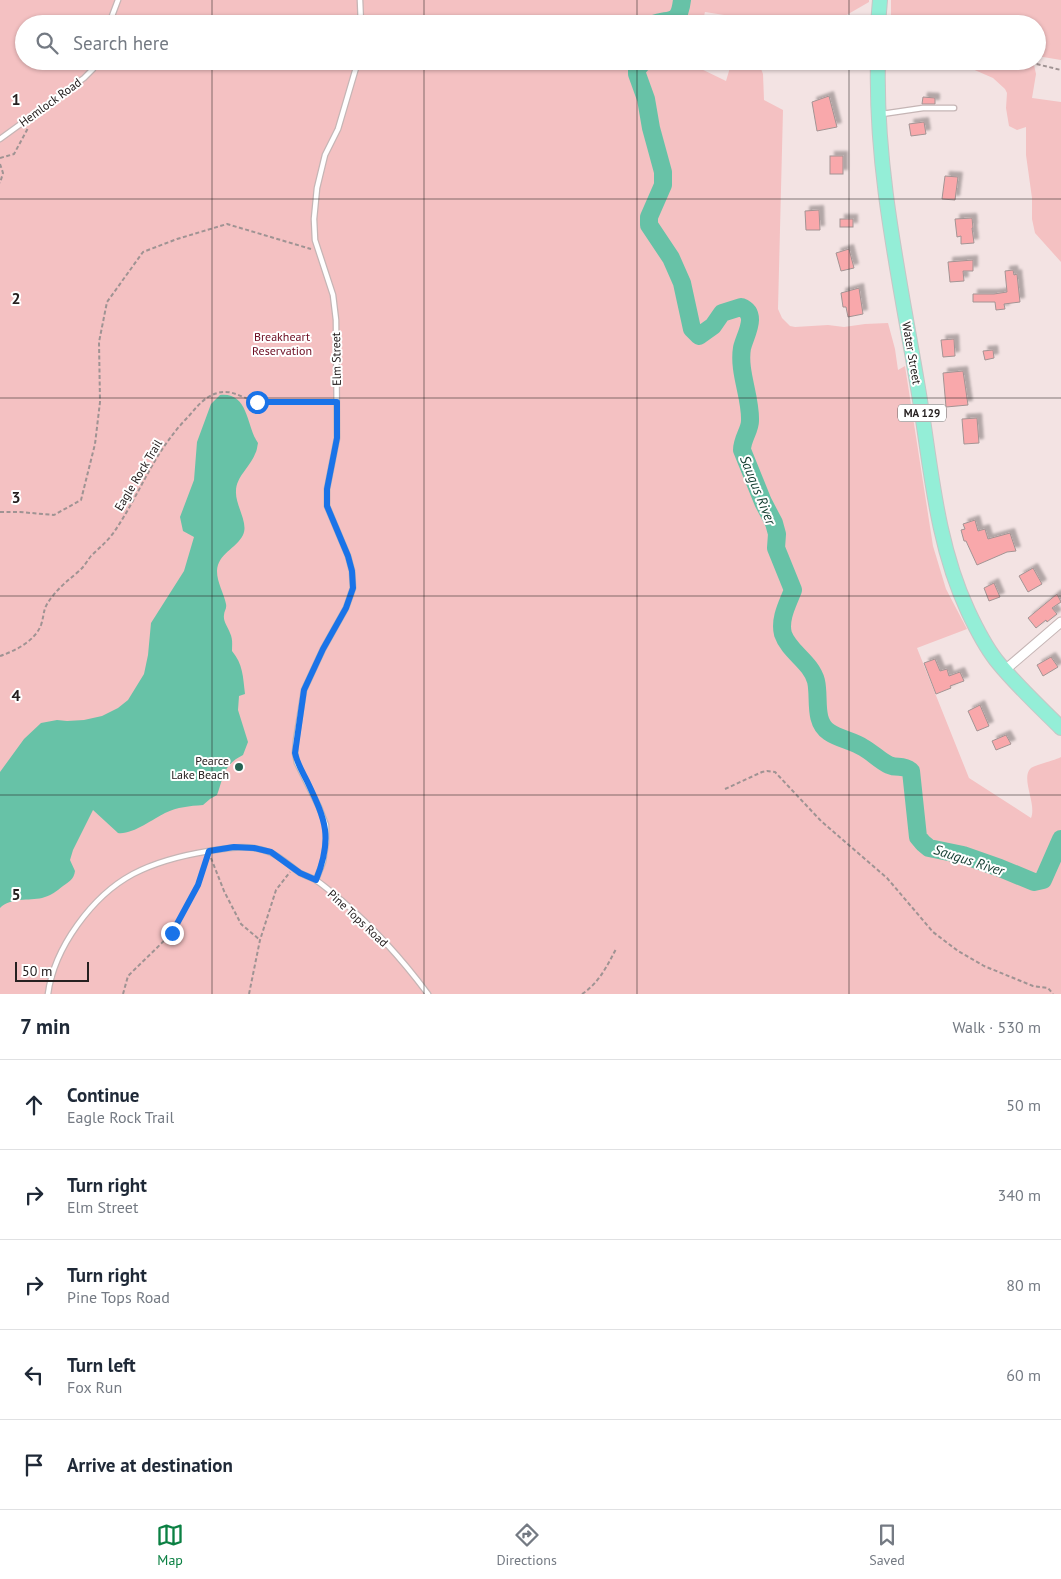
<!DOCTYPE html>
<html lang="en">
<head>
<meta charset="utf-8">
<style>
  body { margin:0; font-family:"PT Sans",sans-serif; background:#f6f6f7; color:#1f2937 }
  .scale { position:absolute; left:15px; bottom:12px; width:74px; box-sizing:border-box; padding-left:5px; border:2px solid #262020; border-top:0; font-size:14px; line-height:18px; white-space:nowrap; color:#262020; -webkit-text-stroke:4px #fff; paint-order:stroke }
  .stop { position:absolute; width:15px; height:15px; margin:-11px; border:4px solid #1a73e8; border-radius:50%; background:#fff }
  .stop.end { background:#1a73e8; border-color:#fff; box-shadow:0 1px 5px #0008 }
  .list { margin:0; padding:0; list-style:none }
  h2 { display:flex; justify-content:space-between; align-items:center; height:65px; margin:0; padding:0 20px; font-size:21px }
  h2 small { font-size:16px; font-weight:400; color:#747a83 }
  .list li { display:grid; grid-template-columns:32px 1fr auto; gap:15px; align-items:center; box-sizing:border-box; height:90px; padding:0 20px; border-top:1px solid #e0e1e3 }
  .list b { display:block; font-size:19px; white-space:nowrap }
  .list p { margin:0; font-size:16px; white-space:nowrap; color:#747a83 }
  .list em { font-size:16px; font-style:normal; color:#747a83 }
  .icon { flex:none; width:28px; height:28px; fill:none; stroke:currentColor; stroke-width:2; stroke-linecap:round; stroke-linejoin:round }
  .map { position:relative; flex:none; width:1061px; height:994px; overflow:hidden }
  .search { position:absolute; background:#fff; box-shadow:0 1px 4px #0004; left:15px; right:15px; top:15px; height:55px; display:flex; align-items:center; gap:12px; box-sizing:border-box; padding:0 18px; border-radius:28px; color:#747a83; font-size:19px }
  .sheet { height:515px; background:#fff }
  nav { display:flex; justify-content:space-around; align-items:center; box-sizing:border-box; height:70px; border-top:1px solid #e0e1e3; background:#fff; font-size:14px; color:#747a83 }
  nav a { display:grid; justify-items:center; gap:2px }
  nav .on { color:#0b8043 }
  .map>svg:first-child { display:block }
  .green { fill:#f4c1c2 }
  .water { fill:#67c2a7 }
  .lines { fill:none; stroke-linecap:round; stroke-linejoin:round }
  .river { stroke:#67c2a7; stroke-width:18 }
  .building { fill:#f9a8ab; stroke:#a39494; filter:url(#shadow) }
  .service-casing { stroke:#c5b5b5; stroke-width:7 }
  .minor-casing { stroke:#c5b5b5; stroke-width:11 }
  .primary-casing { stroke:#c7c5c5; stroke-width:16 }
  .path { stroke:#9f9393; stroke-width:2; stroke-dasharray:4 2.5; stroke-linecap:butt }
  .service { stroke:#fff; stroke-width:4.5 }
  .minor { stroke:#fff; stroke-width:9 }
  .primary { stroke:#94eed7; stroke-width:14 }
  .route { stroke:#1a73e8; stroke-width:6 }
  .grid { fill:none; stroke:#262020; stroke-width:1; stroke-opacity:0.55 }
  .poi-dot { fill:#246453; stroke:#fff; stroke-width:2 }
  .labels { text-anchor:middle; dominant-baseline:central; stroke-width:4; stroke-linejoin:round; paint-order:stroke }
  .shield { fill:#fff; stroke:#676363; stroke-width:1 }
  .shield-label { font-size:11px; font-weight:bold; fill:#262020 }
  .street-label { font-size:12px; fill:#262020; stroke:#fff }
  .park-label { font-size:12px; fill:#6a0a1f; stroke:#fff }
  .poi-label { font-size:12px; fill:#262020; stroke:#fff; text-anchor:end }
  .water-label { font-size:14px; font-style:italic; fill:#174034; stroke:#fff }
  .grid-label { font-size:16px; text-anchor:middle; font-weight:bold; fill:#262020; stroke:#fff; stroke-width:4; stroke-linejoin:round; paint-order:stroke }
</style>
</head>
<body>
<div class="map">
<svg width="1061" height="994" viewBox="0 0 1061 994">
  <defs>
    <filter id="shadow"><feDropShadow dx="4.5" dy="-4.5" stdDeviation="1" flood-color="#0004"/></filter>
  </defs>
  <rect width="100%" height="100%" fill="#f3e3e3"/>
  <g class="green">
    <path d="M0 0H869V2L831 24H782L705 12 702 24H24V61H693V65L726 81 732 61H758L763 74 764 100 783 110 778 309 782 318 790 326 795 327 828 325 844 327 865 324 888 323 895 349 898 370 905 366 933 546 946 589 967 629 917 648 969 778 1031 818C1037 804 1020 778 1031 768 1037 764 1054 761 1061 757V994H0Z"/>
    <path d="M891 0H1061V60L1037 56V24H891Z"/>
    <path d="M968 61 1031 63 1034 65 1036 74 1032 98 1061 102V262L1035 233 1032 219V198L1026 155V127L1017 130 1009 126 1006 108 1007 93 1005 89 993 78 970 68Z"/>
  </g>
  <path class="water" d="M220 395C249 392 246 426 258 443 257 447 257 451 255 454 250 467 236 477 236 491 235 505 249 523 243 535 236 549 218 553 217 571 217 583 224 593 226 604 227 609 224 611 224 615 223 622 228 627 230 633 233 639 232 645 232 651 243 664 243 677 245 694L239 696 238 710 248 742 243 755C223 765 224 776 217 795L210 799 203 805C189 806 178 807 165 813 153 819 132 835 118 833L93 810 73 850 70 860 75 871C74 879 69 882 63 886 57 891 50 896 42 898 29 901 11 897 0 908V772L24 739 41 723 57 720 67 721 84 720 102 716 118 708 128 700 144 674 148 655 151 623 184 571 194 537 183 531 180 517 194 480 197 442 211 404Z"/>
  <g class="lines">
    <g class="river">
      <path d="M653 24C672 18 679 25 682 0"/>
      <path d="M644 61 637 69V74L646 99 651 128 663 172V185L649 217V225L671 258 682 283 692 329 699 336 713 326 722 313 741 307C759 314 745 335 742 348 738 372 751 397 750 421 750 430 742 439 742 450L763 502 774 523 777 534 776 548 793 590C788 603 779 619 783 634 789 652 811 662 816 681 820 698 813 721 829 732 839 739 854 741 864 748 873 753 880 761 889 765 898 769 902 764 911 771L918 837 923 843 929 848 963 855 1000 868 1034 882 1043 880 1061 839"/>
    </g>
  </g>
  <g class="building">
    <path d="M829 96 837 127 817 131 812 102Z"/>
    <path d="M923 97 935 98V104H922Z"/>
    <path d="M924 122 926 134 911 136 909 124Z"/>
    <rect x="830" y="156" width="13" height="18"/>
    <path d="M945 176 958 177 955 200 942 199Z"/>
    <path d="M819 210 820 230H806L805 211Z"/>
    <path d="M972 218 973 228H972L974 243 961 244V236L957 237 955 219Z"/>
    <rect x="840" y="219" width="13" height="8"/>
    <path d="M849 249 854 268 841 271 836 253Z"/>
    <path d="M973 260V271H963L964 281 950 282 948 262Z"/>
    <path d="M1013 270 1014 275 1017 274 1020 302 1004 304 1005 309 996 310 995 302H973V294H994L1007 292 1005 271Z"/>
    <path d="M859 288 863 314 848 317 846 307H843L841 293Z"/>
    <path d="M954 339 955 356 943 357 941 340Z"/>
    <path d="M993 350 994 358 985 360 983 351Z"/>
    <path d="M963 371 968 405 946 407 943 373Z"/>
    <path d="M977 418 979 443 964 444 962 419Z"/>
    <path d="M975 520 978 531 985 529 988 539 1010 533 1016 551 1007 552 977 565 966 541H964L961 530 965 529 963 524Z"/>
    <path d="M1033 568 1042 584 1028 592 1019 576Z"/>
    <path d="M994 583 1000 597 989 601 984 588Z"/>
    <path d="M1057 594 1061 602 1052 608 1057 614 1047 622 1046 620 1036 628 1028 618Z"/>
    <path d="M1051 657 1058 667 1043 676 1037 665Z"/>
    <path d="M935 659 940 671 947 669 949 676 960 672 964 681 950 686 951 688 936 694 924 663Z"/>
    <path d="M980 705 989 726 977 731 968 711Z"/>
    <path d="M1006 735 1011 744 996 750 992 741Z"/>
  </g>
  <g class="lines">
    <g class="service-casing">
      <g id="service">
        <path d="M360 0 361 24"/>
        <path d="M109 24 118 0"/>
        <path d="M882 114 923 108H954"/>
        <path d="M0 139 84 78 93 69 97 61"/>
        <path d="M316 880 323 862 326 842V825L319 807 297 763 295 753 296 740 304 690 323 649 346 608 353 588 352 571 348 556 327 506V489L337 438 336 320 333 295 315 240 314 219 317 188 325 155 338 129 358 61"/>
        <path d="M48 994C54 948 92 896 133 874 156 862 184 855 209 851 229 848 249 844 269 852 280 856 290 866 300 873 305 876 312 877 317 881 325 886 333 894 341 900 374 928 402 959 428 994"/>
      </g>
    </g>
    <g class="minor-casing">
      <path id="minor" d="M1005 670 1061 622"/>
    </g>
    <g class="primary-casing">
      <g id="primary">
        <path d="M878 24 880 0"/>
        <path d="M878 61C875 173 901 284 919 394 931 466 936 543 968 611 975 626 986 647 996 660 1015 684 1039 706 1061 728"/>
      </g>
    </g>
    <g class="path">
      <path d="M890 18 902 20 905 24"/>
      <path d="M1024 61 1061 70"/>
      <path d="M0 158 14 154 28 128"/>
      <path d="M0 164 3 173 0 183"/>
      <path d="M0 512H20L54 515 81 500 95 444 100 402 99 342 107 302 143 252 177 239 227 224 311 249"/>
      <path d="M0 656C15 651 35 641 41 625 45 613 42 609 52 597 60 586 69 580 79 571 84 567 87 561 91 556 99 548 107 542 114 532 135 502 149 465 171 437 176 430 182 423 188 417 195 409 201 401 210 396 229 386 239 397 257 402H330"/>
      <path d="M725 789 762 772 767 771 775 772 821 821 887 878 933 932 958 951 984 966 1033 986 1048 988 1053 994"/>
      <path d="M211 858 224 891 241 924 260 940"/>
      <path d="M123 994 128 976 172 933 198 885 206 858"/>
      <path d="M249 994 260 940 276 890 290 872"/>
      <path d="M582 994C599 983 607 966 616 949"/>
    </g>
    <use href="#service" class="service"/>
    <use href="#minor" class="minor"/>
    <use href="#primary" class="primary"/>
  </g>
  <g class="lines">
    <path class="route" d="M172 933 198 885 209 851 234 847 254 848 271 852 300 873 316 880C333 838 326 821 307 781 302 771 297 763 295 753L304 690 323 649 346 608 353 588 352 571 348 556 327 506V489L337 438V402H257"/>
  </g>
  <path class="grid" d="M212 0V24M424 0V24M637 0V24M849 0V24M212 61V994M424 61V994M637 61V994M849 61V994M0 199H1061M0 398H1061M0 596H1061M0 795H1061"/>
  <circle class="poi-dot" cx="239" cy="767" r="5"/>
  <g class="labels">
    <rect class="shield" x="898" y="404.5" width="48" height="17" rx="4"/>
    <g class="shield-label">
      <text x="922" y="413">MA 129</text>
    </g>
    <g class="street-label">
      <text transform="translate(50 102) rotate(-36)">Hemlock Road</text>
      <text transform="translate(912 353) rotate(80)">Water Street</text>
      <text transform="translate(336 359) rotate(-91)">Elm Street</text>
      <text transform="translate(138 475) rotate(-59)">Eagle Rock Trail</text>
      <text transform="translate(358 918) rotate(43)">Pine Tops Road</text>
    </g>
    <g class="park-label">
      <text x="282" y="336">Breakheart<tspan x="282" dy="14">Reservation</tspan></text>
    </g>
    <g class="poi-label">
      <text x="229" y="760">Pearce<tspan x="229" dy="14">Lake Beach</tspan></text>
    </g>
    <g class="water-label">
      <text transform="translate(758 490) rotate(68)">Saugus River</text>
      <text transform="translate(969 860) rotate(18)">Saugus River</text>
    </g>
  </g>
  <g class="grid-label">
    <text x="16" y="105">1</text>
    <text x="16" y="304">2</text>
    <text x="16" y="503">3</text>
    <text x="16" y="701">4</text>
    <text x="16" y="900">5</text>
  </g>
</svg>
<div class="scale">50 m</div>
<div class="stop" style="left:257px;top:402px"></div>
<div class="stop end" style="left:172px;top:933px"></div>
<div class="search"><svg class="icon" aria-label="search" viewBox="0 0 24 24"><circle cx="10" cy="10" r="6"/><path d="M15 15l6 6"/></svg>Search here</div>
</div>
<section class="sheet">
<h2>7 min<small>Walk · 530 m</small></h2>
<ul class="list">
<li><svg class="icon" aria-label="ahead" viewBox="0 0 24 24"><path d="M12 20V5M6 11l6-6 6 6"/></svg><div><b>Continue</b><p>Eagle Rock Trail</p></div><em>50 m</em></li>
<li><svg class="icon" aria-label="right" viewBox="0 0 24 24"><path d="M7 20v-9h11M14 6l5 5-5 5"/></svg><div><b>Turn right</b><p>Elm Street</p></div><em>340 m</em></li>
<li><svg class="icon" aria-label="right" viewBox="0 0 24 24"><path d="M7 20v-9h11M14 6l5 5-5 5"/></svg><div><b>Turn right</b><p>Pine Tops Road</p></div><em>80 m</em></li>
<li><svg class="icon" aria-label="left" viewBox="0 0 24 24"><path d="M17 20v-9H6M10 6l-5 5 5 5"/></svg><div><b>Turn left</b><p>Fox Run</p></div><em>60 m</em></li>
<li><svg class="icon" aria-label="arrive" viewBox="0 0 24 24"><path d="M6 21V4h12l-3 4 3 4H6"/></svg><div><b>Arrive at destination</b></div></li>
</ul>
</section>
<nav>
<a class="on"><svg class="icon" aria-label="map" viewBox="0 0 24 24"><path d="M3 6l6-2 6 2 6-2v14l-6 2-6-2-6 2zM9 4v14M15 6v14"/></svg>Map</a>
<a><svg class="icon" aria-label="directions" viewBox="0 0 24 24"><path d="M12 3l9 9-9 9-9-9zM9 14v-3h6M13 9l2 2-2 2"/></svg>Directions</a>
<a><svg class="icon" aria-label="saved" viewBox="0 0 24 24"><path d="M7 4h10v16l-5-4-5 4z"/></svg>Saved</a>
</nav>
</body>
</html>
